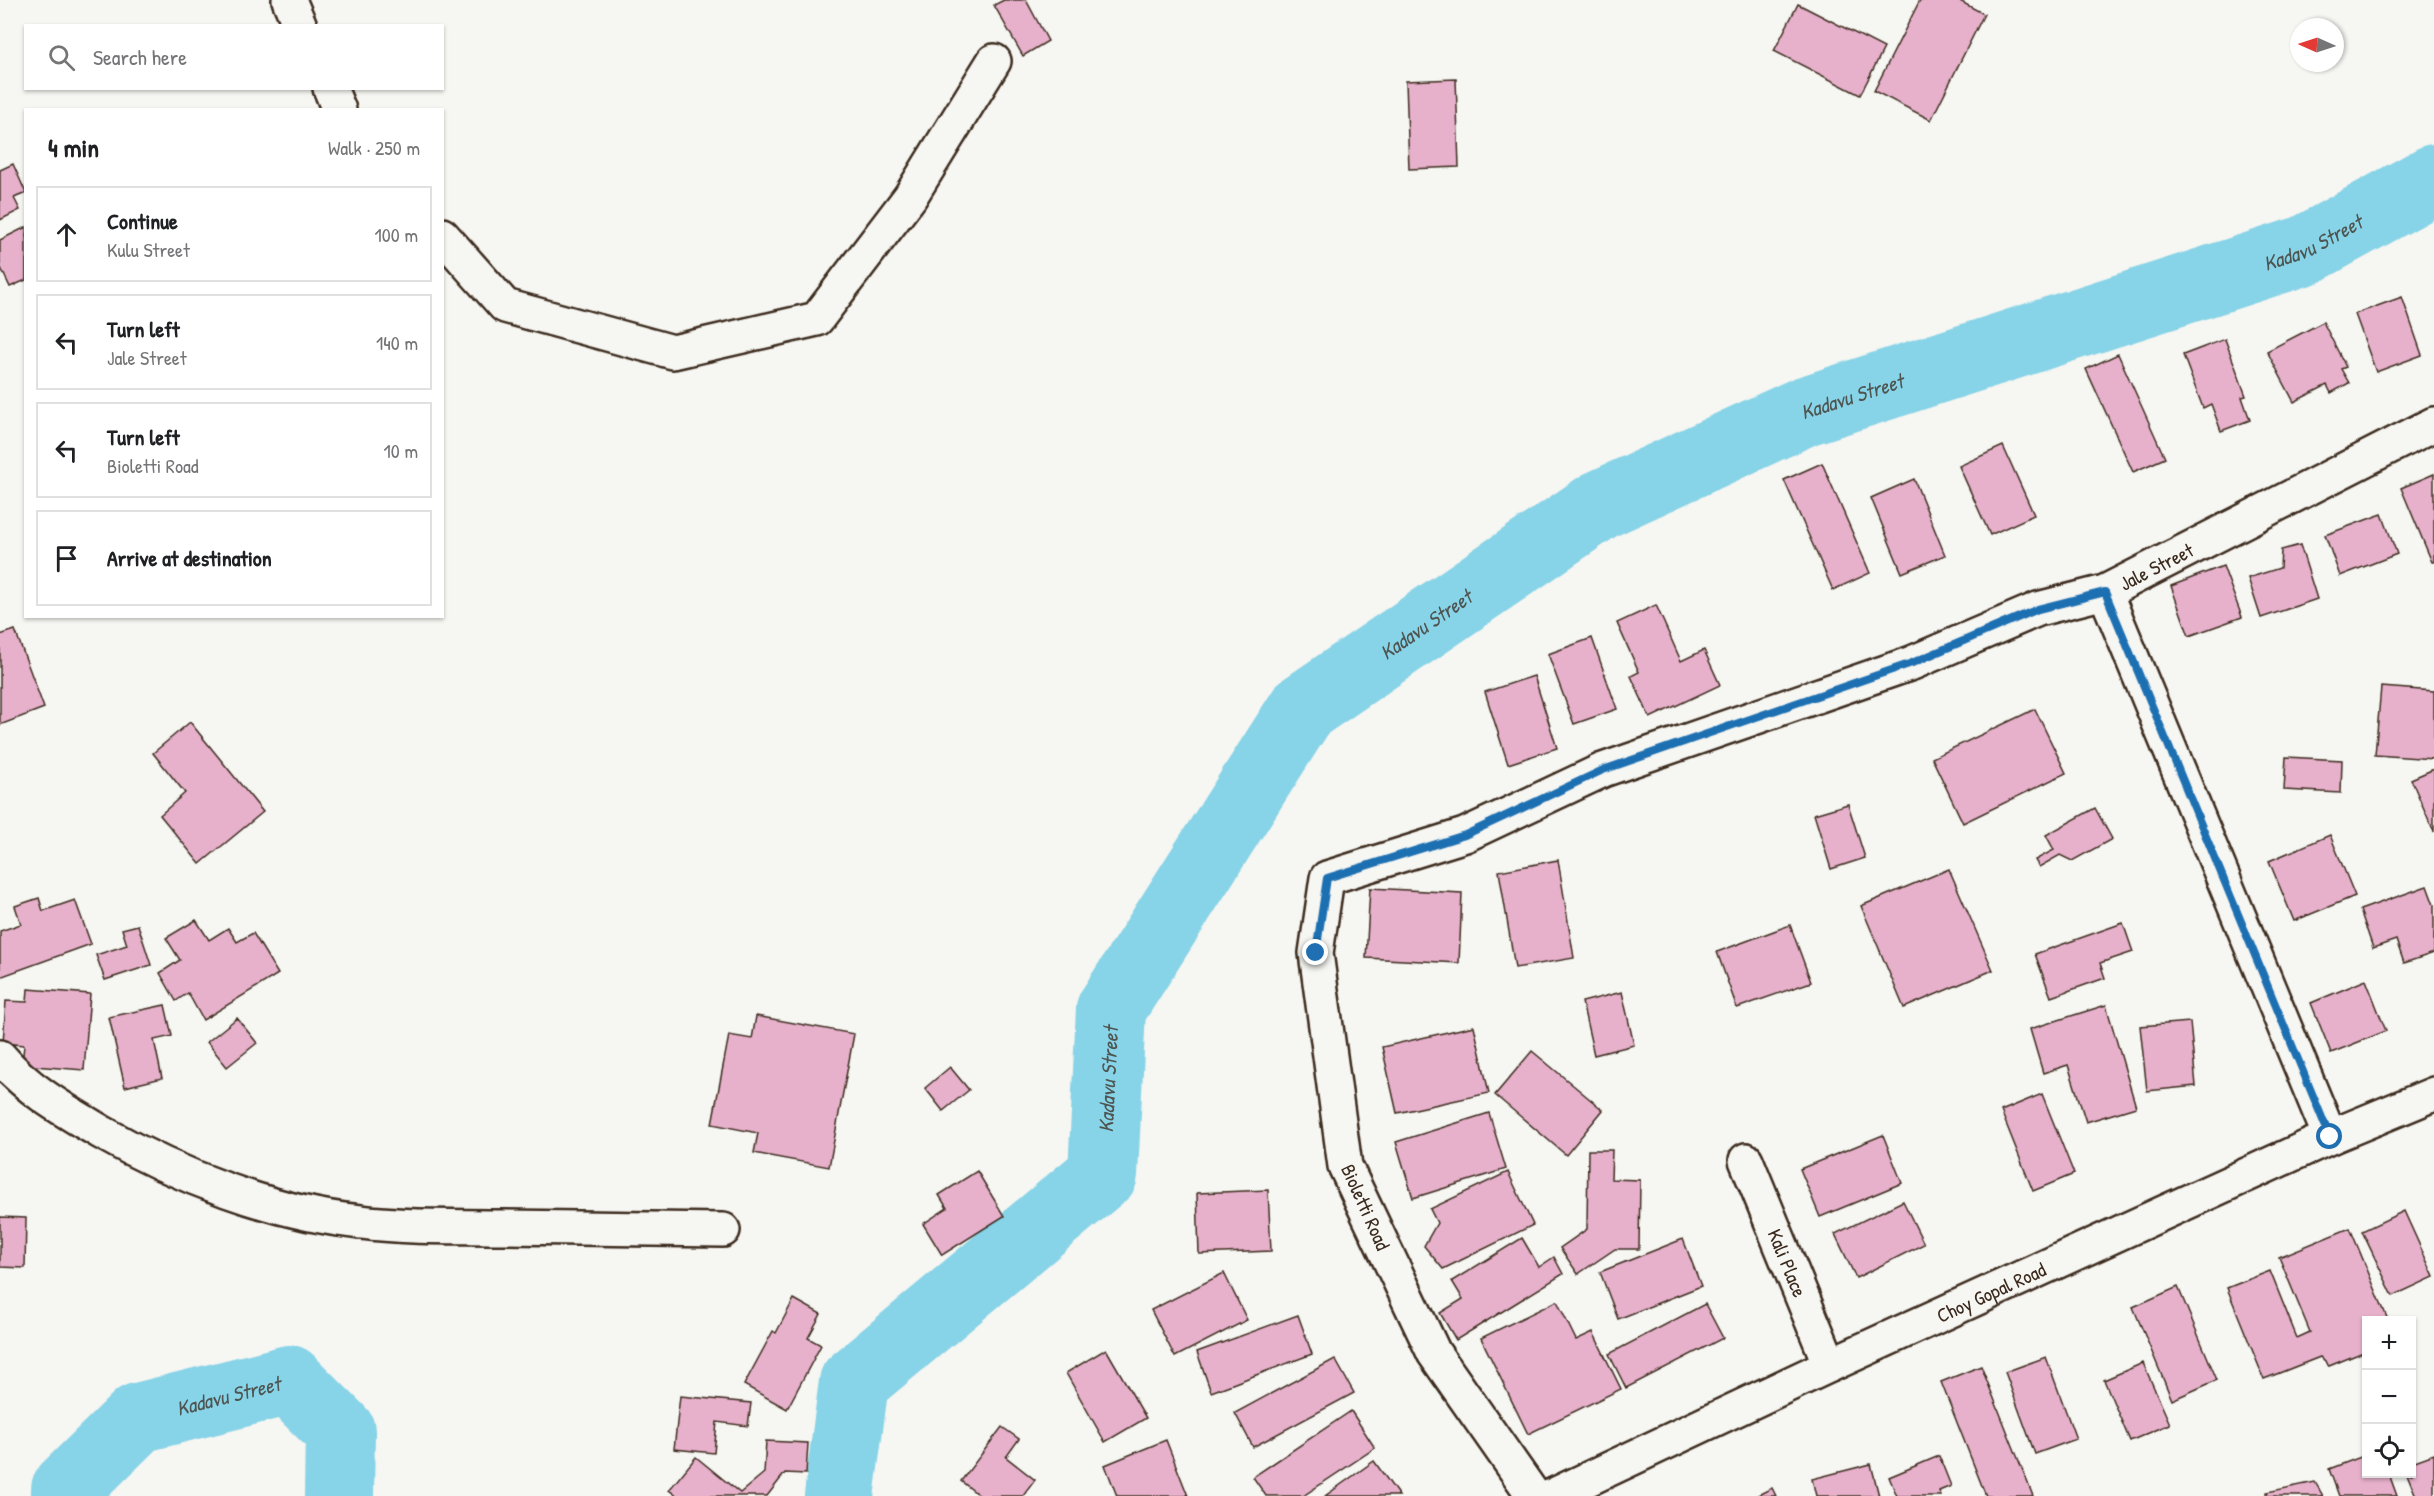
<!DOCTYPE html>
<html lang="en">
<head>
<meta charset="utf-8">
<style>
  body { margin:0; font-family:"Patrick Hand",sans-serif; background:#f2f2f2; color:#202124 }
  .controls { position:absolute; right:18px; bottom:18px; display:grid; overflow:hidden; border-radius:0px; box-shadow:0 2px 4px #0004 }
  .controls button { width:54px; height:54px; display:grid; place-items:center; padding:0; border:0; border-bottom:2px solid #e0e0e0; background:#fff; color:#202124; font:30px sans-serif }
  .compass { position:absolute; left:2290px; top:18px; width:54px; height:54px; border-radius:50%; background:#fff; box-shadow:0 2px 4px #0004; rotate:273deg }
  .stop { position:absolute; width:18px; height:18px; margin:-14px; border:4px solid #1f6fb2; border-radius:50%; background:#fff }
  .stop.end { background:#1f6fb2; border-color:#fff; box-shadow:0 2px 6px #0008 }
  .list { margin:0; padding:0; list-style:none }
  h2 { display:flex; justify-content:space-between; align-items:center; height:78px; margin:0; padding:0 24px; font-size:26px }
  h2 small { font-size:20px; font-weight:400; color:#757577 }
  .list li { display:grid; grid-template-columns:39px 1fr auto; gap:18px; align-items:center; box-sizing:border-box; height:96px; margin:0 12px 12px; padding:0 12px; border:2px solid #e0e0e0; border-radius:0px }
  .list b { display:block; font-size:22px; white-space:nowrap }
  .list p { margin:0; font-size:20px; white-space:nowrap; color:#757577 }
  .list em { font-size:20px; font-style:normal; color:#757577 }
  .icon { flex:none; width:33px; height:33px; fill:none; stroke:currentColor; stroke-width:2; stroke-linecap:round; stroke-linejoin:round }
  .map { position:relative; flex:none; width:2434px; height:1496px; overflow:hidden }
  .search { position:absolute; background:#fff; box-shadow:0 2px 4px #0004; left:24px; top:24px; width:420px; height:66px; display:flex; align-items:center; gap:15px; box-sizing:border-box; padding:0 21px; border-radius:0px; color:#757577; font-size:22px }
  .panel { position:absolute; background:#fff; box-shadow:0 2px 4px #0004; left:24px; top:108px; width:420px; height:510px; border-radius:0px }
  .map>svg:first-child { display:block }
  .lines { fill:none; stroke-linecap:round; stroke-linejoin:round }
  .river { stroke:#87d3e7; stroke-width:70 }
  .building { fill:#e7b1cb; stroke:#3b2a1e; stroke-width:1.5 }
  .minor-casing { stroke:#3b2a1e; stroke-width:38 }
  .minor { stroke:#f6f6f2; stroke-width:33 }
  .route { stroke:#1f6fb2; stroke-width:8 }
  .labels { text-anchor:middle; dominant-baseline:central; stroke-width:5; stroke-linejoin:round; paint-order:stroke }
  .street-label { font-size:20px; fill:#3b2a1e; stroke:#f6f6f2 }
  .water-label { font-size:21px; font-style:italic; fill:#4e5450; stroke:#f6f6f2 }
</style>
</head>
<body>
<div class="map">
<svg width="2434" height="1496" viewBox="0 0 2434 1496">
  <rect width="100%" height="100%" fill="#f6f6f2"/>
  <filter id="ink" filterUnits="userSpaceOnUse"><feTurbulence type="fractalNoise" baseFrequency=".0167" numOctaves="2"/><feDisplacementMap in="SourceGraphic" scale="12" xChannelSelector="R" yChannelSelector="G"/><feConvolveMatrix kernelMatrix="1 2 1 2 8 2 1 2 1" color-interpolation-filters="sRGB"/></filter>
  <g filter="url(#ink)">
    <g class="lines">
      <g class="river">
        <path id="s1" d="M66 1496V1489L138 1418 289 1380 340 1431 339 1496"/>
        <path id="s2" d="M839 1496 854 1382 1103 1174 1111 1009 1303 708 1600 505 1805 411 2306 250 2434 179"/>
      </g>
    </g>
    <g class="building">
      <path d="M1004 0H1026L1048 41 1023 56 994 5Z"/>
      <path d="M1920 0H1958L1984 14 1931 120 1874 91Z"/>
      <path d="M1798 4 1884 48 1860 95 1774 51Z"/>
      <path d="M1456 79 1459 167 1409 169 1406 81Z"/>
      <path d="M13 164 26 193 14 198 20 210 0 220V170Z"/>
      <path d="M26 227V280L10 287 0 266V240Z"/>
      <path d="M2402 297 2422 355 2376 372 2355 314Z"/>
      <path d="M2323 322 2346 367 2341 369 2349 383 2331 393 2327 385 2294 402 2267 351Z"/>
      <path d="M2225 339 2246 396 2242 397 2250 420 2221 431 2211 404 2203 408 2183 355Z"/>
      <path d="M2118 354 2165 458 2133 472 2086 369Z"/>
      <path d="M2003 446 2034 515 1990 535 1959 466Z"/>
      <path d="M1822 463 1870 573 1833 590 1784 480Z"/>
      <path d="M2434 474V562H2432L2401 488Z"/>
      <path d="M1914 479 1945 555 1902 573 1871 498Z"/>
      <path d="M2382 514 2397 554 2340 576 2325 535Z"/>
      <path d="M2300 545 2317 599 2261 618 2248 578 2280 568 2281 550Z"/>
      <path d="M2223 566 2242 617 2189 636 2171 586Z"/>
      <path d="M1656 605 1681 661 1704 650 1720 685 1650 718 1631 676 1639 672 1617 623Z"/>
      <path d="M15 630 44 708 0 725V635Z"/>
      <path d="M1592 638 1617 709 1574 724 1548 654Z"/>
      <path d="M1534 676 1557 748 1508 764 1485 692Z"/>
      <path d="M2381 687 2434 691V759L2375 755Z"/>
      <path d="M2035 709 2066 773 1963 823 1932 758Z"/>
      <path d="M190 722 263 812 200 864 160 815 185 793 153 753Z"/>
      <path d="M2286 757 2342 760 2341 793 2284 790Z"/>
      <path d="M2434 769V832L2411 779Z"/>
      <path d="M1848 804 1865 858 1831 869 1814 814Z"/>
      <path d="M2095 808 2112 839 2072 861 2060 855 2039 867 2035 860 2054 850 2046 835Z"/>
      <path d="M2330 835 2355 896 2294 921 2269 861Z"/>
      <path d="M1558 860 1574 958 1515 968 1499 871Z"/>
      <path d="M1949 869 1993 970 1904 1008 1861 906Z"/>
      <path d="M2427 886 2434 905V953L2404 963 2396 940 2373 948 2360 910Z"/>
      <path d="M1370 888 1462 893 1459 963 1366 958Z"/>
      <path d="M39 898 43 911 75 900 91 944 0 977V931L21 924 15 906Z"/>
      <path d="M196 920 209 940 228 928 237 942 253 933 278 974 203 1020 188 993 176 1001 160 973 180 960 166 938Z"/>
      <path d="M2123 923 2133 952 2100 963 2105 978 2051 997 2035 954Z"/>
      <path d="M138 925 151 965 105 980 96 955 127 945 122 929Z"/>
      <path d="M1790 925 1811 982 1737 1008 1717 952Z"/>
      <path d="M2366 980 2386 1031 2331 1053 2311 1003Z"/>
      <path d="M28 989 90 994 84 1070 22 1065 24 1045 3 1043 6 1001 27 1002Z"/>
      <path d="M1622 992 1634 1045 1594 1055 1582 1002Z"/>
      <path d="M165 1005 172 1036 154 1040 162 1078 125 1087 109 1017Z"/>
      <path d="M2106 1005 2136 1107 2086 1122 2068 1065 2043 1073 2030 1029Z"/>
      <path d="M756 1016 854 1034 829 1167 754 1153 758 1133 712 1124 729 1035 752 1039Z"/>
      <path d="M237 1018 257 1043 227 1067 207 1042Z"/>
      <path d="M2190 1022 2196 1086 2147 1091 2140 1026Z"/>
      <path d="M1474 1026 1489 1093 1397 1113 1382 1047Z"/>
      <path d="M1532 1051 1603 1110 1566 1155 1495 1095Z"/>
      <path d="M950 1067 969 1090 943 1111 925 1088Z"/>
      <path d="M2042 1094 2074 1174 2033 1191 2001 1111Z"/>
      <path d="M1489 1113 1506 1169 1413 1198 1396 1142Z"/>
      <path d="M1883 1135 1902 1183 1820 1217 1800 1169Z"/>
      <path d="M1588 1150H1612L1611 1179 1640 1180 1639 1249H1615L1578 1274 1560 1248 1587 1229Z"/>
      <path d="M977 1171 1004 1216 942 1255 923 1224 947 1208 939 1195Z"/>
      <path d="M1508 1172 1533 1225 1443 1269 1424 1246 1437 1223 1430 1209Z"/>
      <path d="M1268 1190 1271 1251 1199 1254 1197 1193Z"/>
      <path d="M1903 1201 1924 1244 1856 1278 1835 1234Z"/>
      <path d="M2404 1211 2434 1277 2393 1296 2362 1231Z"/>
      <path d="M0 1217 26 1218 25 1268 0 1267Z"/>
      <path d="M2350 1228 2388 1320H2366V1351L2329 1366 2320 1357 2264 1379 2227 1288 2270 1271 2297 1338 2310 1332 2279 1257Z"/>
      <path d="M1522 1238 1539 1267 1554 1257 1563 1274 1456 1340 1440 1313 1463 1299 1452 1281Z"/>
      <path d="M1683 1239 1701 1286 1618 1319 1600 1272Z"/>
      <path d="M1224 1273 1247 1320 1175 1357 1151 1310Z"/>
      <path d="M2178 1287 2217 1380 2172 1400 2133 1307Z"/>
      <path d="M794 1299 821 1314 808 1338 821 1345 787 1409 744 1385 773 1331 776 1333Z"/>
      <path d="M1557 1301 1576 1340 1593 1332 1621 1389 1528 1434 1481 1338Z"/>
      <path d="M1705 1304 1723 1338 1626 1388 1609 1354Z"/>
      <path d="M1298 1315 1312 1354 1211 1392 1197 1352Z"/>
      <path d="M1106 1349 1146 1418 1105 1442 1066 1373Z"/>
      <path d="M2046 1357 2076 1439 2035 1454 2005 1372Z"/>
      <path d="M1335 1359 1354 1393 1253 1447 1235 1413Z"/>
      <path d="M2143 1363 2170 1424 2130 1441 2104 1380Z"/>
      <path d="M1981 1366 2033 1496H1986L1941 1382Z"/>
      <path d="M680 1396 751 1403 748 1426 717 1422 714 1453 674 1449Z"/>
      <path d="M1351 1411 1375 1448 1303 1496H1266L1253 1477Z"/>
      <path d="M1002 1427 1019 1439 1006 1457 1035 1480 1023 1496H980L961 1481Z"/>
      <path d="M1166 1440 1188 1496H1117L1105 1465Z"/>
      <path d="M766 1441 808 1443 806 1474 785 1473 767 1496H677L669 1490 696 1457 740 1493 764 1473Z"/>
      <path d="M2434 1454V1496H2416L2407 1474H2412V1462Z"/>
      <path d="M2366 1455V1474H2389L2397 1496H2339L2329 1469Z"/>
      <path d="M1939 1456 1951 1486 1939 1491 1941 1496H1897L1889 1477Z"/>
      <path d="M1374 1461 1399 1496H1325Z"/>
      <path d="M1871 1464 1879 1496H1816L1812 1479Z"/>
      <path d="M2315 1482 2323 1496H2267V1492Z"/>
      <path d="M1772 1488 1776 1496H1756Z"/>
    </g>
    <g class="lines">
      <g class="minor-casing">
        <g id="minor">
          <path d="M289 0 300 26"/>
          <path d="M330 88 339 110"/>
          <path d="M442 235 505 306 673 352 817 319 910 197 994 61"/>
          <path d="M2105 592 2330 1137"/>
          <path d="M0 1057C28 1090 64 1110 101 1132 178 1176 273 1213 361 1222 408 1228 458 1226 506 1227 578 1228 651 1229 723 1230"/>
          <path id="s3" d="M1746 1160 1830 1365"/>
          <path id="s4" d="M1534 1496 1434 1353 1345 1166 1316 953 1327 878 1465 835 1603 770 1912 663 2038 609 2105 592 2434 424"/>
          <path id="s5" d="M1552 1496 1830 1365 2330 1137 2434 1094"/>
        </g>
      </g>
      <use href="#minor" class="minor"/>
    </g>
  </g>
  <g class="lines" filter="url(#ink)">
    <path class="route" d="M1316 953 1327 878 1465 835 1603 770 1912 663 2038 609 2105 592 2330 1137"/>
  </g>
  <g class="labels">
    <g class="street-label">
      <text stroke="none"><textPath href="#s4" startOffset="1560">Jale Street</textPath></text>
      <text transform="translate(1366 1207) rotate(66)">Bioletti Road</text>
      <text stroke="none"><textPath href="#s3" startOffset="111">Kali Place</textPath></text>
      <text stroke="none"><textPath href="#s5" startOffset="484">Choy Gopal Road</textPath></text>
    </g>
    <g class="water-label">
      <text stroke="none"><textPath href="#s2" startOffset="2082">Kadavu Street</textPath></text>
      <text stroke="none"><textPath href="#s2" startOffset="1596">Kadavu Street</textPath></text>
      <text stroke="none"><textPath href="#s2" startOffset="1110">Kadavu Street</textPath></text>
      <text stroke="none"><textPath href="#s2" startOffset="534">Kadavu Street</textPath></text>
      <text stroke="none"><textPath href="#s1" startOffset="201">Kadavu Street</textPath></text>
    </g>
  </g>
</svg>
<div class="controls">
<button>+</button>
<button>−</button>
<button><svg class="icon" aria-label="locate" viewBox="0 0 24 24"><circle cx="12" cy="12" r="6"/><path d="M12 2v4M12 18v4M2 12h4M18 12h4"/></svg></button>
</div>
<svg class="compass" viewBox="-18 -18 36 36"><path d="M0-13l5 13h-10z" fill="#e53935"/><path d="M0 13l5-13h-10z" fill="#757577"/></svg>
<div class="stop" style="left:2330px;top:1137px"></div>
<div class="stop end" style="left:1316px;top:953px"></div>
<div class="search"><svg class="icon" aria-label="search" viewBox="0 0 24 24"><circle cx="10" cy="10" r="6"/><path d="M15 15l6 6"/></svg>Search here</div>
<section class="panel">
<h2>4 min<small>Walk · 250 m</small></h2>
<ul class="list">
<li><svg class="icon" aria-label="ahead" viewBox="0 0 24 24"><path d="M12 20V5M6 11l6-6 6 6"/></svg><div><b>Continue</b><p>Kulu Street</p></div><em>100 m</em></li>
<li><svg class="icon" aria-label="left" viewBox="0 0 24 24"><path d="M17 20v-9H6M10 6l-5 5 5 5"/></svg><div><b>Turn left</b><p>Jale Street</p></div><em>140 m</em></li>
<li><svg class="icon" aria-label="left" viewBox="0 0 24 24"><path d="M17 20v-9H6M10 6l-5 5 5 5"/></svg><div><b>Turn left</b><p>Bioletti Road</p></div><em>10 m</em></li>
<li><svg class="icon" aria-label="arrive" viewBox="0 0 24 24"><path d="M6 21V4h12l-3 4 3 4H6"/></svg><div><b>Arrive at destination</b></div></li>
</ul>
</section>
</div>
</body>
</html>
